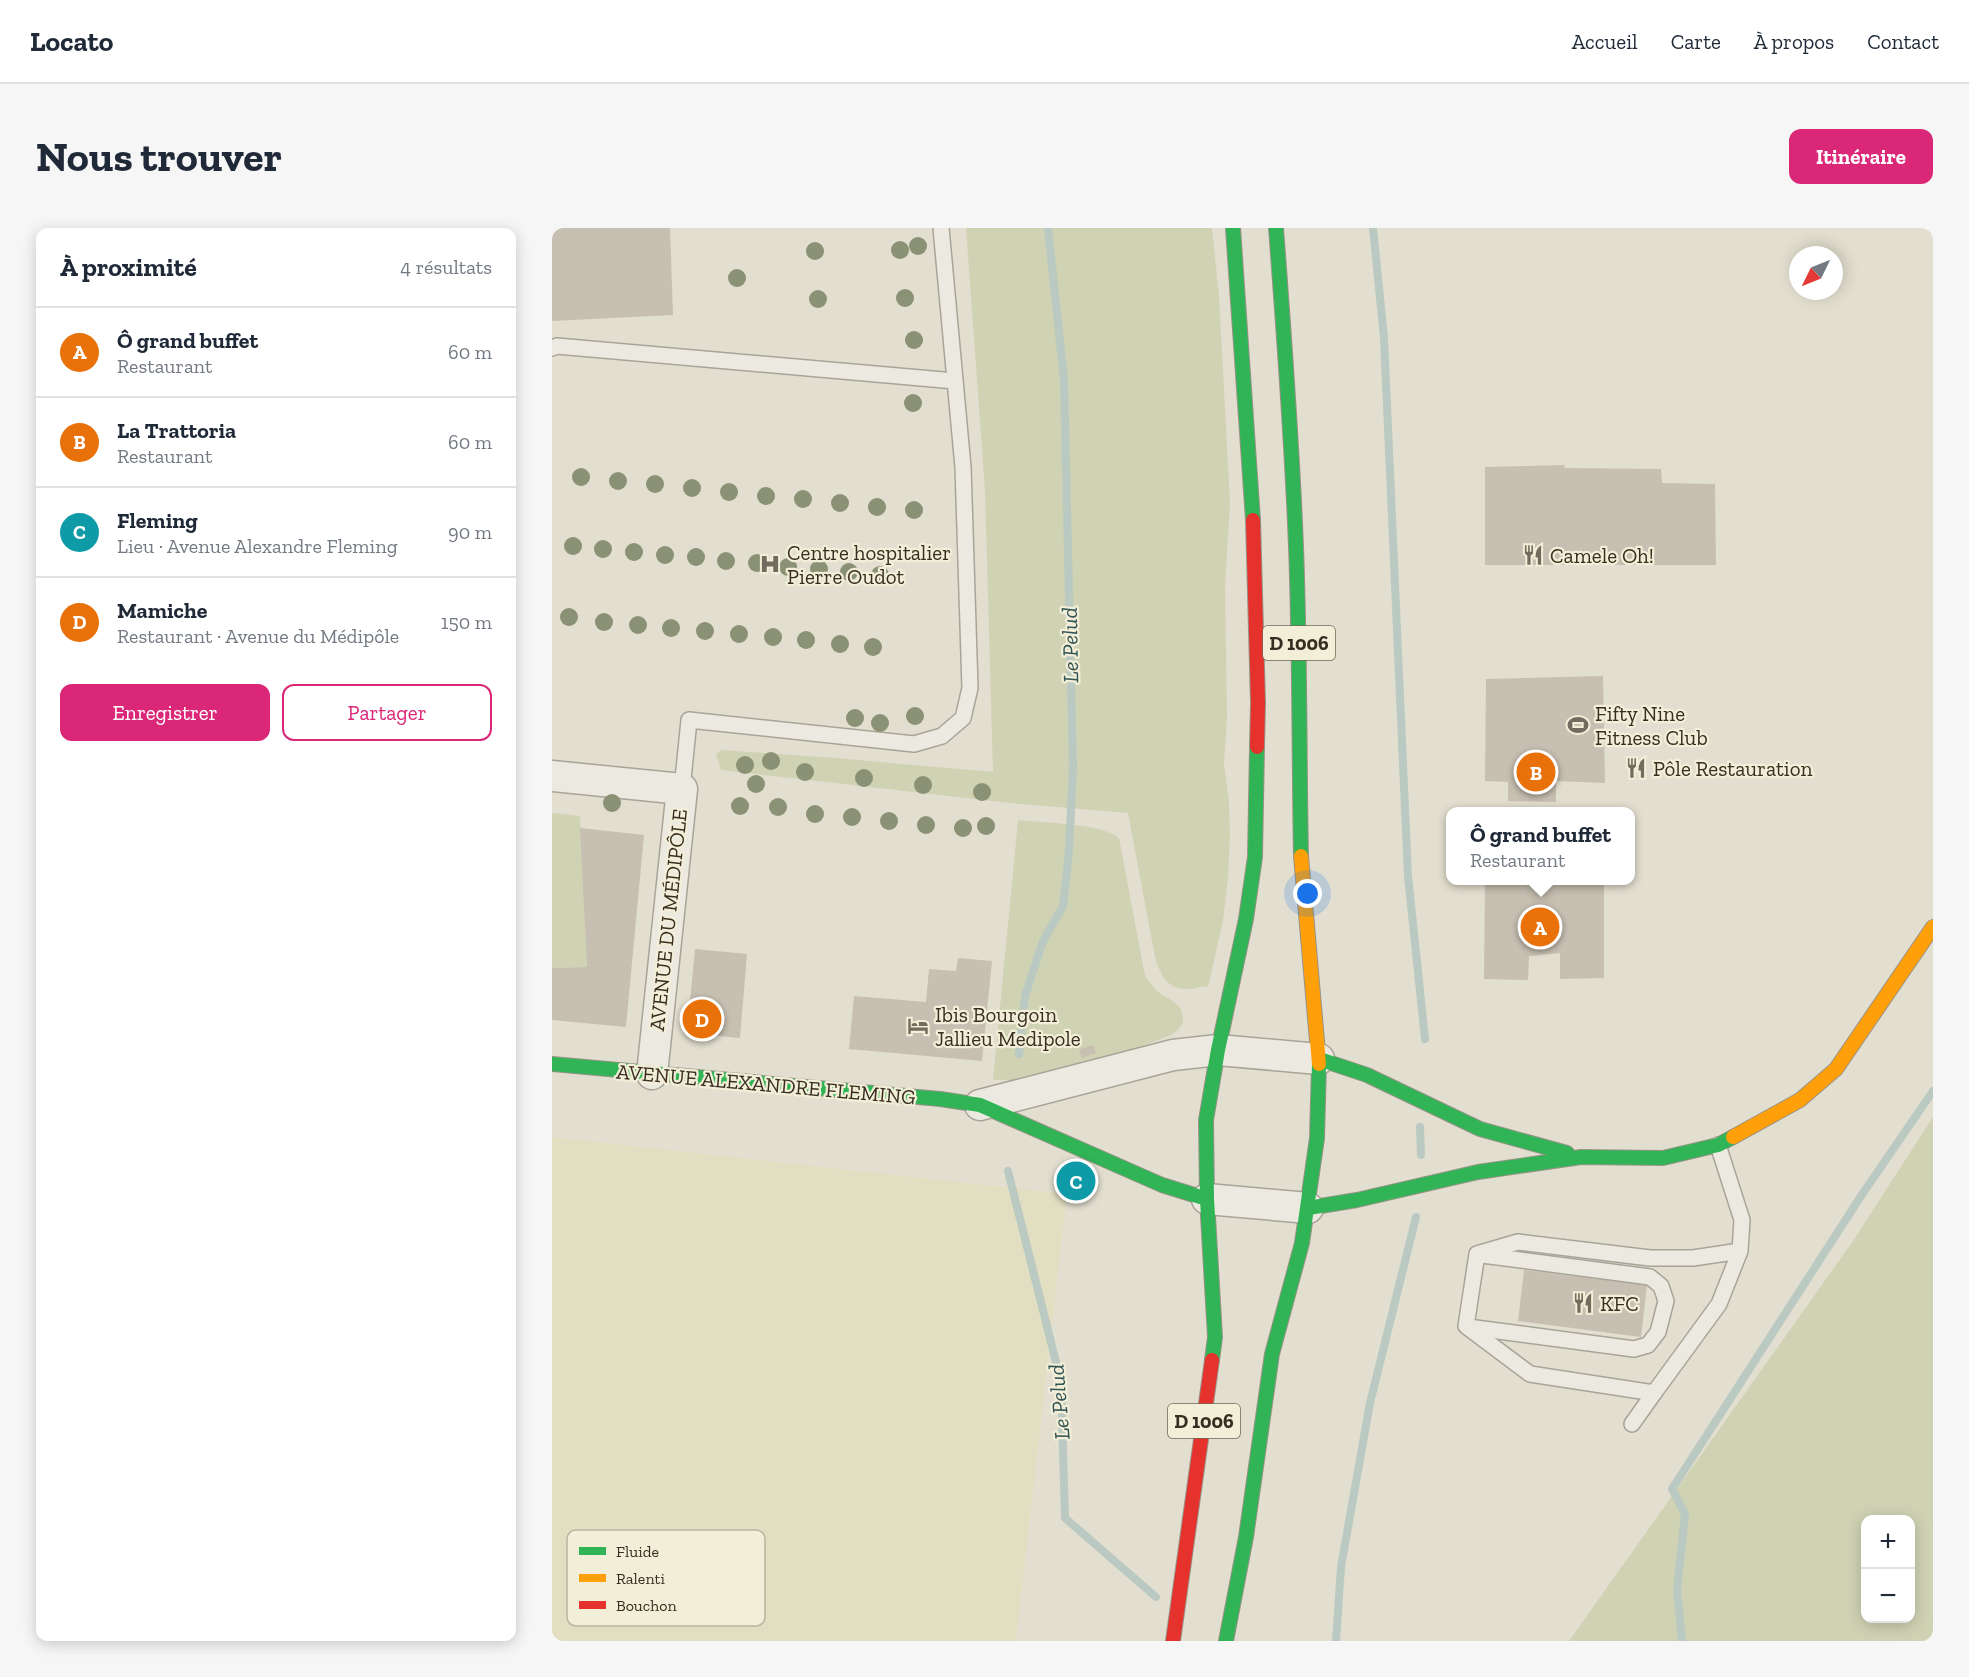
<!DOCTYPE html>
<html lang="fr">
<head>
<meta charset="utf-8">
<style>
  body { margin:0; font-family:"Zilla Slab",serif; background:#f6f6f7; color:#1f2937 }
  .controls { position:absolute; right:18px; bottom:18px; display:grid; overflow:hidden; border-radius:12px; box-shadow:0 3px 15px #0003 }
  .controls button { width:54px; height:54px; display:grid; place-items:center; padding:0; border:0; border-bottom:2px solid #e0e1e3; background:#fff; color:#1f2937; font:30px sans-serif }
  .compass { position:absolute; left:1237px; top:18px; width:54px; height:54px; border-radius:50%; background:#fff; box-shadow:0 3px 15px #0003; rotate:227deg }
  .you { position:absolute; left:756px; top:666px; width:21px; height:21px; margin:-15px; border:4px solid #fff; border-radius:50%; background:#1a73e8; box-shadow:0 0 0 9px #1a73e833 }
  .badge { display:grid; place-items:center; width:39px; height:39px; border-radius:50%; background:#db2777; color:#fff; font-size:20px; font-weight:700 }
  .pin { position:absolute; translate:-50% -50%; border:3px solid #fff; box-shadow:0 2px 6px #0006 }
  .popup { position:absolute; left:894px; top:579px; width:189px; height:78px; box-sizing:border-box; display:grid; place-content:center; border-radius:12px; background:#fff; filter:drop-shadow(0 2px 4px #0005); font-size:20px; white-space:nowrap; color:#747a83 }
  .popup b { font-size:22px; color:#1f2937 }
  .popup::after { content:''; position:absolute; left:50%; top:100%; margin-left:-12px; border:12px solid transparent; border-top-color:#fff }
  .list { margin:0; padding:0; list-style:none }
  h2 { display:flex; justify-content:space-between; align-items:center; height:78px; margin:0; padding:0 24px; font-size:26px }
  h2 small { font-size:20px; font-weight:400; color:#747a83 }
  .list li { display:grid; grid-template-columns:39px 1fr auto; gap:18px; align-items:center; box-sizing:border-box; height:90px; padding:0 24px; border-top:2px solid #e0e1e3 }
  .list b { display:block; font-size:22px; white-space:nowrap }
  .list p { margin:0; font-size:20px; white-space:nowrap; color:#747a83 }
  .list em { font-size:20px; font-style:normal; color:#747a83 }
  .actions { display:flex; gap:12px; padding:18px 24px }
  .actions a { flex:1; padding:14px 0; border:2px solid #db2777; border-radius:12px; text-align:center; font-size:21px; color:#db2777 }
  .actions .main { background:#db2777; color:#fff }
  .map { position:relative; flex:none; width:1381px; height:1413px; overflow:hidden; border-radius:12px }
  header { display:flex; align-items:center; gap:36px; box-sizing:border-box; height:84px; padding:0 30px; background:#fff; border-bottom:2px solid #e0e1e3 }
  header strong { font-size:28px }
  nav { display:flex; gap:33px; margin-inline-start:auto; font-size:21px }
  .intro { display:flex; align-items:center; justify-content:space-between; box-sizing:border-box; height:144px; padding:0 36px }
  h1 { margin:0; font-size:42px }
  .button { padding:15px 27px; border-radius:12px; background:#db2777; color:#fff; font-size:21px; font-weight:700 }
  main { display:flex; gap:36px; padding:0 36px }
  aside { flex:1; background:#fff; border-radius:12px; box-shadow:0 3px 15px #0003 }
  .map>svg:first-child { display:block }
  .farmland { fill:#e1dec2 }
  .green { fill:#cfd2b3; fill-rule:evenodd }
  .lines { fill:none; stroke-linecap:round; stroke-linejoin:round }
  .stream { stroke:#bac9c1; stroke-width:8 }
  .building { fill:#c7bfb1 }
  .lane-casing { stroke:#a8a498; stroke-width:18 }
  .street-casing { stroke:#a8a498; stroke-width:33 }
  .fast-casing { stroke:#989388; stroke-width:16 }
  .slow-casing { stroke:#989388; stroke-width:16 }
  .jam-casing { stroke:#989388; stroke-width:16 }
  .lane { stroke:#ece9e0; stroke-width:15 }
  .street { stroke:#ece9e0; stroke-width:30 }
  .fast { stroke:#30b455; stroke-width:14 }
  .slow { stroke:#ff9f0a; stroke-width:14 }
  .jam { stroke:#e5322d; stroke-width:14 }
  .tree { fill:#8b9174 }
  .labels { text-anchor:middle; dominant-baseline:central; stroke-width:4.5; stroke-linejoin:round; paint-order:stroke }
  .shield { fill:#f3eed7; stroke:#6f6858; stroke-width:1.5 }
  .shield-label { font-size:20px; font-weight:bold; fill:#372e21 }
  .poi-label { font-size:21px; fill:#372e21; stroke:#f3eed7; text-anchor:start }
  .street-label { font-size:21px; fill:#372e21; stroke:#f3eed7 }
  .water-label { font-size:22px; font-style:italic; fill:#315455; stroke:#f3eed7 }
  .key { fill:#f3eed7; stroke:#bbb4a0; stroke-width:1.5 }
  .key-label { font-size:16px; fill:#372e21 }
</style>
</head>
<body>
<header>
<strong>Locato</strong>
<nav><a>Accueil</a><a>Carte</a><a>À propos</a><a>Contact</a></nav>
</header>
<div class="intro"><h1>Nous trouver</h1><a class="button">Itinéraire</a></div>
<main>
<aside>
<h2>À proximité<small>4 résultats</small></h2>
<ul class="list">
<li><span class="badge" style="background:#e8710a">A</span><div><b>Ô grand buffet</b><p>Restaurant</p></div><em>60 m</em></li>
<li><span class="badge" style="background:#e8710a">B</span><div><b>La Trattoria</b><p>Restaurant</p></div><em>60 m</em></li>
<li><span class="badge" style="background:#0f9aa8">C</span><div><b>Fleming</b><p>Lieu · Avenue Alexandre Fleming</p></div><em>90 m</em></li>
<li><span class="badge" style="background:#e8710a">D</span><div><b>Mamiche</b><p>Restaurant · Avenue du Médipôle</p></div><em>150 m</em></li>
</ul>
<div class="actions"><a class="main">Enregistrer</a><a>Partager</a></div>
</aside>
<div class="map">
<svg width="1381" height="1413" viewBox="0 0 1381 1413">
  <rect width="100%" height="100%" fill="#e3dfd0"/>
  <path class="farmland" d="M0 909 515 966 464 1413H0Z"/>
  <g class="green">
    <path d="M414 0H660L667 67 678 275 673 359 675 489 672 536 677 574 678 607 676 650 671 693 656 759C648 757 644 761 636 761 615 762 608 746 603 729L576 585 458 575 169 542 164 526 170 522 283 530 441 544 433 262Z"/>
    <path d="M0 585 28 588 35 739 0 740Z"/>
    <path d="M466 592C490 595 549 595 567 610L593 748C598 754 603 762 609 766 621 774 632 776 631 794L627 801 619 807 566 827 467 852H441Z"/>
    <path d="M1381 889V1413H1017L1301 1013ZM1314 1292H1358V1390H1314Z"/>
  </g>
  <g class="lines">
    <g class="stream">
      <path d="M821 0 832 110 856 648 873 811"/>
      <path d="M467 826 473 768 491 713 511 678 517 623 521 539 512 152 496 0"/>
      <path d="M868 899 869 927"/>
      <path d="M456 943 509 1154 513 1290 604 1369"/>
      <path d="M784 1413 789 1339 818 1175 864 989"/>
      <path d="M1130 1413 1125 1362 1133 1286 1120 1261 1309 968 1381 863"/>
    </g>
  </g>
  <g class="building">
    <path d="M0 0H118L121 87 0 93Z"/>
    <path d="M1013 237 1012 240 1109 241 1110 255 1163 256 1164 337H933V239Z"/>
    <path d="M1051 448 1053 555 1004 553V574L956 573V554L933 553 934 451Z"/>
    <path d="M28 600 92 607 74 799 0 792V740L35 739Z"/>
    <path d="M933 652H1052V750L1008 751V725L977 728 976 752 932 751Z"/>
    <path d="M143 721 195 726 188 810 135 805Z"/>
    <path d="M406 730 440 733 430 833 297 821 302 768 374 774 377 741 404 743Z"/>
    <path d="M541 817 544 825 530 830 527 822Z"/>
    <path d="M519 945 533 952 529 960 515 953Z"/>
    <path d="M972 1042 1095 1057 1089 1109 966 1093Z"/>
  </g>
  <g class="lines">
    <g class="lane-casing">
      <g id="lane">
        <path d="M0 120 5 118 403 153"/>
        <path d="M130 561 137 492 362 516 390 508 411 490 418 460 411 239 389 0"/>
        <path d="M1166 917 1190 992 1188 1023 1167 1076 1102 1165 978 1146 914 1098 925 1026 966 1014 1098 1030H1141L1188 1023"/>
        <path d="M916 1099 1082 1121 1096 1117 1106 1104 1114 1073 1109 1058 1098 1049 930 1027"/>
        <path d="M1080 1196 1102 1165"/>
      </g>
    </g>
    <g class="street-casing">
      <g id="street">
        <path d="M0 548 130 561 100 846"/>
        <path d="M428 877 621 827 666 822 767 831"/>
        <path d="M655 971 756 980"/>
      </g>
    </g>
    <g class="fast-casing">
      <g id="fast">
        <path d="M681 0 701 292"/>
        <path d="M724 0C732 106 740 212 744 319 748 422 747 525 749 628"/>
        <path d="M767 831 815 847 928 901 1015 925"/>
        <path d="M0 836 388 871 428 877 610 957 655 971"/>
        <path d="M756 980 805 972 926 944 1029 929 1111 930 1166 917 1181 909"/>
        <path d="M660 1132 663 1109 655 971 654 892 666 822 694 691 703 629 705 519"/>
        <path d="M674 1413 694 1309 720 1126 750 1015 765 910 767 836"/>
      </g>
    </g>
    <g class="slow-casing">
      <g id="slow">
        <path d="M749 628 767 836"/>
        <path d="M1181 909 1248 872 1284 841 1381 699"/>
      </g>
    </g>
    <g class="jam-casing">
      <g id="jam">
        <path d="M701 292 706 475 705 519"/>
        <path d="M621 1413 660 1132"/>
      </g>
    </g>
    <use href="#lane" class="lane"/>
    <use href="#street" class="street"/>
    <use href="#fast" class="fast"/>
    <use href="#slow" class="slow"/>
    <use href="#jam" class="jam"/>
  </g>
  <g class="tree">
    <circle cx="366" cy="18" r="9"/>
    <circle cx="348" cy="22" r="9"/>
    <circle cx="263" cy="23" r="9"/>
    <circle cx="185" cy="50" r="9"/>
    <circle cx="353" cy="70" r="9"/>
    <circle cx="266" cy="71" r="9"/>
    <circle cx="362" cy="112" r="9"/>
    <circle cx="361" cy="175" r="9"/>
    <circle cx="29" cy="249" r="9"/>
    <circle cx="66" cy="253" r="9"/>
    <circle cx="103" cy="256" r="9"/>
    <circle cx="140" cy="260" r="9"/>
    <circle cx="177" cy="264" r="9"/>
    <circle cx="214" cy="268" r="9"/>
    <circle cx="251" cy="271" r="9"/>
    <circle cx="288" cy="275" r="9"/>
    <circle cx="325" cy="279" r="9"/>
    <circle cx="362" cy="282" r="9"/>
    <circle cx="21" cy="318" r="9"/>
    <circle cx="51" cy="321" r="9"/>
    <circle cx="82" cy="324" r="9"/>
    <circle cx="113" cy="327" r="9"/>
    <circle cx="144" cy="329" r="9"/>
    <circle cx="174" cy="333" r="9"/>
    <circle cx="205" cy="335" r="9"/>
    <circle cx="236" cy="339" r="9"/>
    <circle cx="267" cy="341" r="9"/>
    <circle cx="297" cy="344" r="9"/>
    <circle cx="328" cy="347" r="9"/>
    <circle cx="17" cy="389" r="9"/>
    <circle cx="52" cy="394" r="9"/>
    <circle cx="86" cy="397" r="9"/>
    <circle cx="119" cy="400" r="9"/>
    <circle cx="153" cy="403" r="9"/>
    <circle cx="187" cy="406" r="9"/>
    <circle cx="221" cy="409" r="9"/>
    <circle cx="254" cy="412" r="9"/>
    <circle cx="288" cy="416" r="9"/>
    <circle cx="321" cy="419" r="9"/>
    <circle cx="363" cy="488" r="9"/>
    <circle cx="303" cy="490" r="9"/>
    <circle cx="328" cy="495" r="9"/>
    <circle cx="219" cy="533" r="9"/>
    <circle cx="193" cy="537" r="9"/>
    <circle cx="253" cy="544" r="9"/>
    <circle cx="312" cy="550" r="9"/>
    <circle cx="204" cy="556" r="9"/>
    <circle cx="371" cy="557" r="9"/>
    <circle cx="430" cy="564" r="9"/>
    <circle cx="60" cy="575" r="9"/>
    <circle cx="188" cy="578" r="9"/>
    <circle cx="226" cy="579" r="9"/>
    <circle cx="263" cy="586" r="9"/>
    <circle cx="300" cy="589" r="9"/>
    <circle cx="337" cy="593" r="9"/>
    <circle cx="374" cy="597" r="9"/>
    <circle cx="434" cy="598" r="9"/>
    <circle cx="411" cy="600" r="9"/>
  </g>
  <defs>
    <g id="restaurant-bare" transform="scale(1.62)"><path d="M-5-6h1v4h1v-4h1v4h1v-4h1v5L-1.5 .5V6h-2V.5L-5-1ZM5-6V6H3V1.5H1.5Q1.5-4 5-6Z" fill="#736c5e" stroke="#f3eed7" stroke-width="2.5" paint-order="stroke"/></g>
    <g id="hospital-bare" transform="scale(1.62)"><path d="M-5-5h3v3.5h4V-5h3V5h-3V1.5h-4V5h-3Z" fill="#736c5e" stroke="#f3eed7" stroke-width="2.5" paint-order="stroke"/></g>
    <g id="stadium-bare" transform="scale(1.62)"><path d="M0-5a6.5 5 0 1 0 0 10a6.5 5 0 1 0 0-10ZM-3.5-1.8h7v3.6h-7Z" fill="#736c5e" stroke="#f3eed7" stroke-width="2.5" paint-order="stroke"/></g>
    <g id="hotel-bare" transform="scale(1.62)"><path d="M-6-4.5h1.5V1H6V5H4.5V3h-9V5H-6ZM-4 0a1.8 1.8 0 1 1 3.6 0ZM.5 0V-2.5h3Q6-2.5 6 0Z" fill="#736c5e" stroke="#f3eed7" stroke-width="2.5" paint-order="stroke"/></g>
  </defs>
  <g fill-rule="evenodd">
    <use href="#restaurant-bare" x="981" y="327"/>
    <use href="#hospital-bare" x="218" y="336"/>
    <use href="#stadium-bare" x="1026" y="497"/>
    <use href="#restaurant-bare" x="1084" y="540"/>
    <use href="#hotel-bare" x="366" y="798"/>
    <use href="#restaurant-bare" x="1031" y="1075"/>
  </g>
  <g class="labels">
    <g class="shield">
      <rect x="711" y="398" width="72" height="34" rx="4.5"/>
      <rect x="616" y="1176" width="72" height="34" rx="4.5"/>
    </g>
    <g class="shield-label">
      <text x="747" y="415">D 1006</text>
      <text x="652" y="1193">D 1006</text>
    </g>
    <g class="poi-label">
      <text x="235" y="324">Centre hospitalier<tspan x="235" dy="24">Pierre Oudot</tspan></text>
      <text x="998" y="327">Camele Oh!</text>
      <text x="1043" y="485">Fifty Nine<tspan x="1043" dy="24">Fitness Club</tspan></text>
      <text x="1101" y="540">Pôle Restauration</text>
      <text x="383" y="786">Ibis Bourgoin<tspan x="383" dy="24">Jallieu Medipole</tspan></text>
      <text x="1048" y="1075">KFC</text>
    </g>
    <g class="street-label">
      <text transform="translate(116 692) rotate(-84)">AVENUE DU MÉDIPÔLE</text>
      <text transform="translate(214 856) rotate(5)">AVENUE ALEXANDRE FLEMING</text>
    </g>
    <g class="water-label">
      <text transform="translate(518 417) rotate(-91)">Le Pelud</text>
      <text transform="translate(507 1174) rotate(-95)">Le Pelud</text>
    </g>
  </g>
  <rect x="15" y="1302" width="198" height="96" rx="9" class="key"/>
  <rect x="27" y="1319" width="27" height="8" fill="#30b455"/>
  <rect x="27" y="1346" width="27" height="8" fill="#ff9f0a"/>
  <rect x="27" y="1373" width="27" height="8" fill="#e5322d"/>
  <g class="key-label">
    <text x="64" y="1329">Fluide</text>
    <text x="64" y="1356">Ralenti</text>
    <text x="64" y="1383">Bouchon</text>
  </g>
</svg>
<div class="controls">
<button>+</button>
<button>−</button>
</div>
<svg class="compass" viewBox="-18 -18 36 36"><path d="M0-13l5 13h-10z" fill="#e53935"/><path d="M0 13l5-13h-10z" fill="#747a83"/></svg>
<div class="you"></div>
<div class="pin badge" style="left:988px;top:699px;background:#e8710a">A</div>
<div class="popup"><b>Ô grand buffet</b>Restaurant</div>
<div class="pin badge" style="left:984px;top:544px;background:#e8710a">B</div>
<div class="pin badge" style="left:524px;top:953px;background:#0f9aa8">C</div>
<div class="pin badge" style="left:150px;top:791px;background:#e8710a">D</div>
</div>
</main>
</body>
</html>
